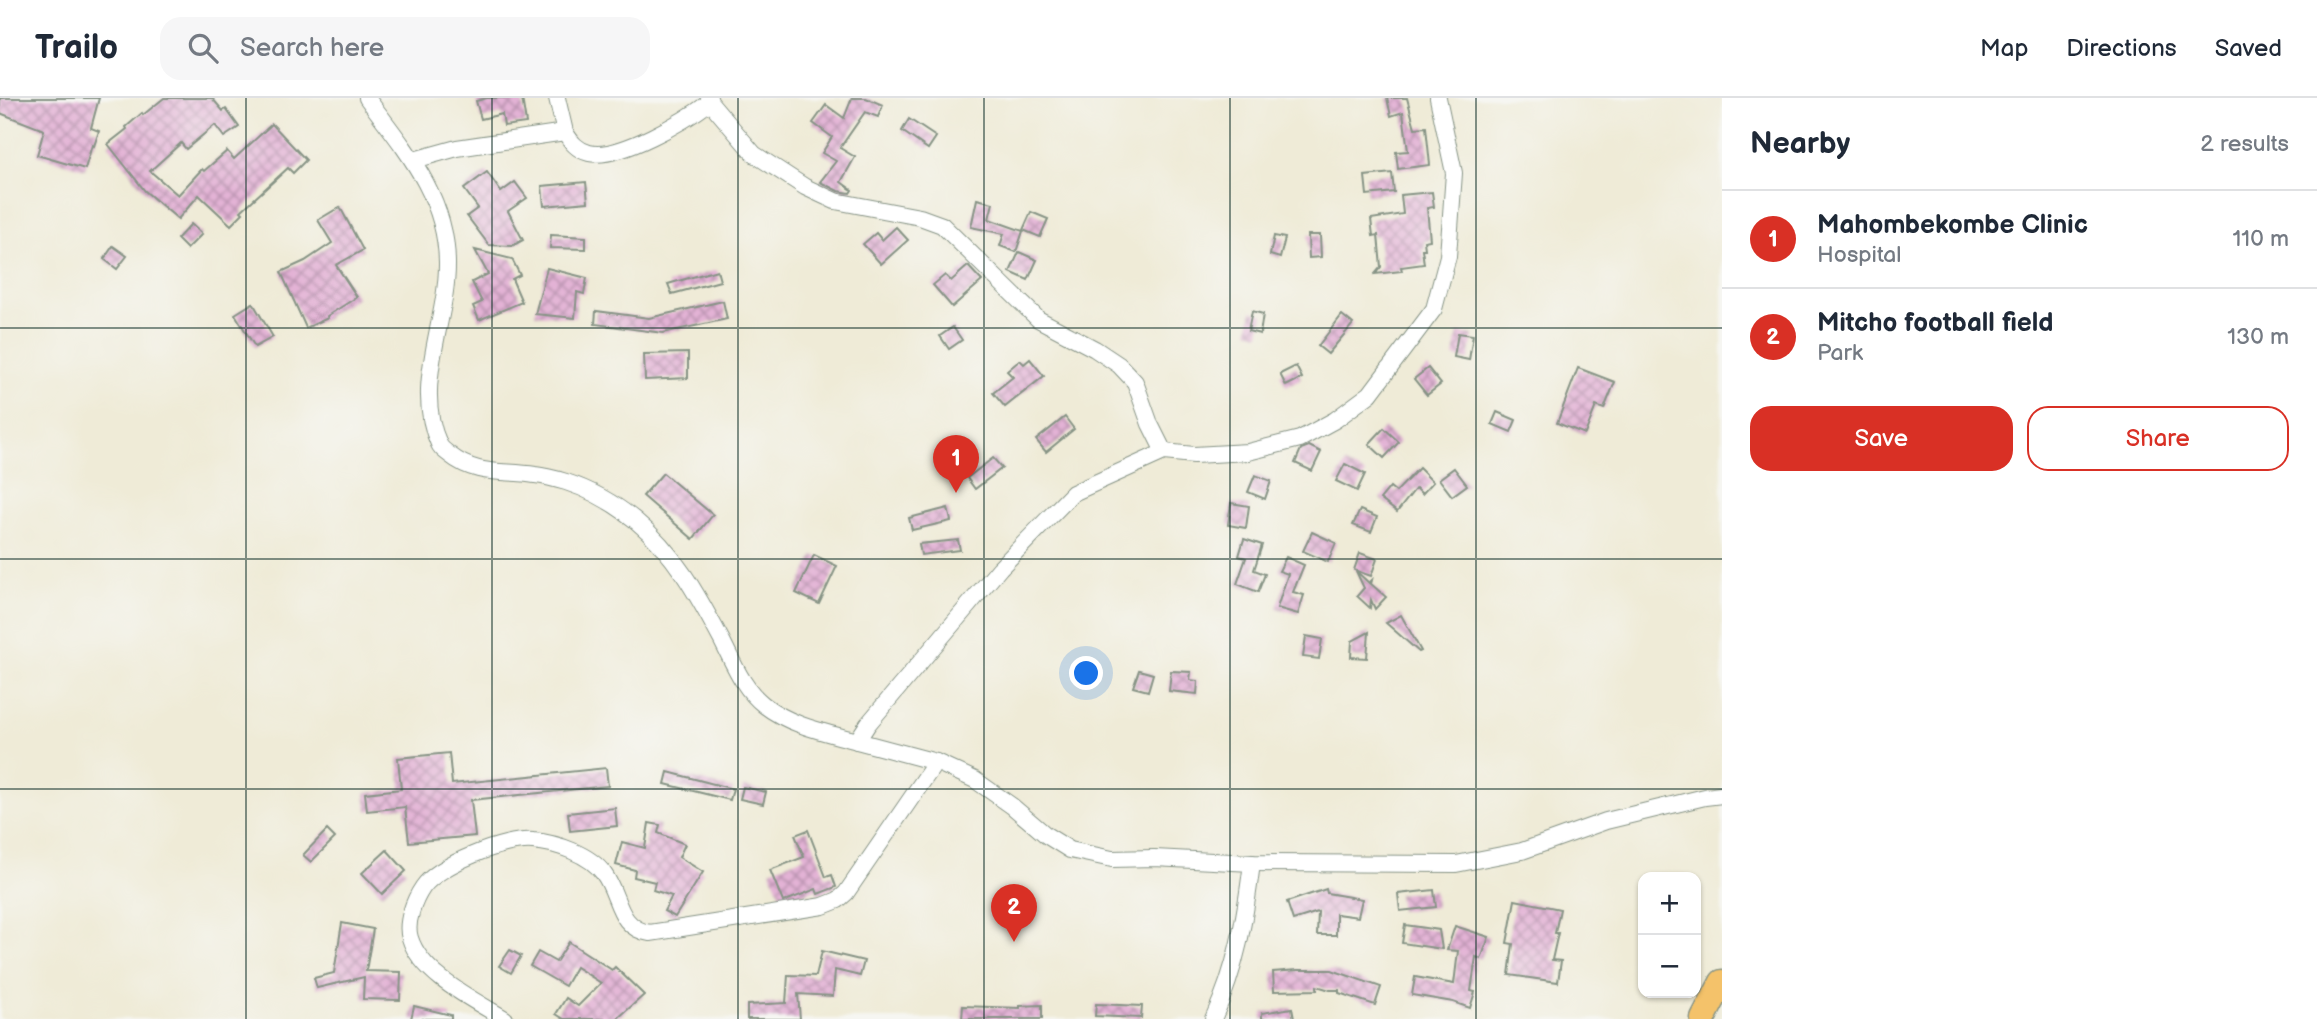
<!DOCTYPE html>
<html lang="en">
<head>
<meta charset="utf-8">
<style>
  body { margin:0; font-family:"Balsamiq Sans",sans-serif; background:#f6f6f7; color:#1f2937 }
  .controls { position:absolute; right:21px; bottom:21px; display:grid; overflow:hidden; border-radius:14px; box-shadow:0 2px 5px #0004 }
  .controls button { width:63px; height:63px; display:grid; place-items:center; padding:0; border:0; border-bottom:2px solid #e0e1e3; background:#fff; color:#1f2937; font:35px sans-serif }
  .you { position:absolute; left:1087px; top:576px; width:24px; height:24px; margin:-18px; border:5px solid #fff; border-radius:50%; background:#1a73e8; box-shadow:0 0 0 10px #1a73e833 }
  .badge { display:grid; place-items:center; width:46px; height:46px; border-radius:50%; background:#d93025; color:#fff; font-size:23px; font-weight:700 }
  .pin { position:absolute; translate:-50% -58px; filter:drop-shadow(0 2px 4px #0008) }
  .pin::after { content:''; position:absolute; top:37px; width:24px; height:21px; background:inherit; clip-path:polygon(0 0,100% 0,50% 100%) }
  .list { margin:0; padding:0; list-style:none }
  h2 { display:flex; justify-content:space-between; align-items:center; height:91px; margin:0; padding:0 28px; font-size:30px }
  h2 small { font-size:23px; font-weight:400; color:#747a83 }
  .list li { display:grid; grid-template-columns:46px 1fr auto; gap:21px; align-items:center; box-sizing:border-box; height:98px; padding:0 28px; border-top:2px solid #e0e1e3 }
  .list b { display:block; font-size:26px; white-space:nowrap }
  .list p { margin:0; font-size:23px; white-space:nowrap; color:#747a83 }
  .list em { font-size:23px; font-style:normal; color:#747a83 }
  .actions { display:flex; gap:14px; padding:21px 28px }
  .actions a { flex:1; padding:16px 0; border:2px solid #d93025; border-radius:21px; text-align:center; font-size:24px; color:#d93025 }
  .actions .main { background:#d93025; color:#fff }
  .icon { flex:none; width:38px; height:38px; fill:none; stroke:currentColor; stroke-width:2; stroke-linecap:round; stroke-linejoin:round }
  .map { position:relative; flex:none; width:1722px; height:921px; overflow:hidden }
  header { display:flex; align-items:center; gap:42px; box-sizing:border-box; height:98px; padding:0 35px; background:#fff; border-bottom:2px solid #e0e1e3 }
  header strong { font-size:33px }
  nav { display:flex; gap:38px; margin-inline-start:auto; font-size:24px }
  .search { width:490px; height:63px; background:#f6f6f7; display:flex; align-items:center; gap:18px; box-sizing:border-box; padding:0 24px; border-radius:21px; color:#747a83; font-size:26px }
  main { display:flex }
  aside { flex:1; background:#fff }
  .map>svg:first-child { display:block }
  .building { fill:url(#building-cross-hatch) }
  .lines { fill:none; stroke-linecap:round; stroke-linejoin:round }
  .street-casing { stroke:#879486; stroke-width:18 }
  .primary-casing { stroke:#879486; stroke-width:27 }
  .street { stroke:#fff; stroke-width:16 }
  .primary { stroke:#f4c26a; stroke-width:24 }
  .grid { fill:none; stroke:#1f3d34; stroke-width:2; stroke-opacity:0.55 }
</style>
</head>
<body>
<header>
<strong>Trailo</strong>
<div class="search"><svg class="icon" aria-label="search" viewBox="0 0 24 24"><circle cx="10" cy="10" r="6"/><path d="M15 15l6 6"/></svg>Search here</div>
<nav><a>Map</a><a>Directions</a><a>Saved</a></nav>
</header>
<main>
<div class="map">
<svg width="1722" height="921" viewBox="0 0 1722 921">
  <defs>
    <pattern id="building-cross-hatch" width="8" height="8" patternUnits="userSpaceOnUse" patternTransform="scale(1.75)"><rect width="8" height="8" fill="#e3b2d5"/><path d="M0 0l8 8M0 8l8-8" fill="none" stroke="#b792ae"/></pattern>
  </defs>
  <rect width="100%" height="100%" fill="#f6f6f2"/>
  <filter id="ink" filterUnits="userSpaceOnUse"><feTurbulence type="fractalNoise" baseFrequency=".0143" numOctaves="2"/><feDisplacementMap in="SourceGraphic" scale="14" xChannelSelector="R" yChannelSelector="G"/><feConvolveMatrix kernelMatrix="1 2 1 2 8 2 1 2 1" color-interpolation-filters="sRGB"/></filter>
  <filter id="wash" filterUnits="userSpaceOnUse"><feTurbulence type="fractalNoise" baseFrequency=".00686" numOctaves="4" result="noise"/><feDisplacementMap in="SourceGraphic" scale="28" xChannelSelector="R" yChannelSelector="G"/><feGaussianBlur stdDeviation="1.57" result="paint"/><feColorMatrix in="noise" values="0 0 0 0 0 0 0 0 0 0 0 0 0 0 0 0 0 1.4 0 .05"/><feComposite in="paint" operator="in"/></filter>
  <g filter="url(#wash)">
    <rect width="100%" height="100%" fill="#efebd7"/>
    <g id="blocks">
      <g class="building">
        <path d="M0 0H99L91 30 99 33 94 48 92 47 85 71 37 57 44 32 0 15Z"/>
        <path d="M164 0H212L223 13 226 11 239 29 224 39 215 27 186 51 181 45 150 73 178 97 202 71 204 73 227 53 234 61 272 26 306 62 293 75 288 70 241 113 243 115 231 127 199 97 178 121 145 93 108 46 127 31 126 29 142 15 143 17Z"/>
        <path d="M487 0H522L526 25 504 28 502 16 481 21 476 3Z"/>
        <path d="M852 0H866L883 7 878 19 865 14 840 50 855 59 841 84 852 92 850 95 838 93 820 84 836 63 822 55 832 39 813 25 826 7 844 20Z"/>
        <path d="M1387 0H1407L1415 30 1426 29 1430 67 1398 71 1396 54 1408 53 1403 14 1391 18Z"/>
        <path d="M909 21 936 39 928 51 902 33Z"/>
        <path d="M487 74 501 94 515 84 527 100 508 113 523 142 512 148 489 147 467 118 478 110 464 91Z"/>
        <path d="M1392 75 1394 94 1367 97 1365 78Z"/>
        <path d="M586 84 588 104 544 108 542 88Z"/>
        <path d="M1432 94 1434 109 1427 110 1430 142 1424 143 1425 151H1422L1424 166 1401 169 1402 173 1375 176 1381 169 1378 137 1373 138 1371 121 1403 116 1401 97Z"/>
        <path d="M977 101 993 105 989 121 1023 133 1016 154 1000 148 1004 136 971 129Z"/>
        <path d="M340 109 363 152 336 167 357 199 327 218 328 220 306 230 281 174 305 163 332 145 318 122Z"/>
        <path d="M1031 114 1048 121 1040 139 1023 132Z"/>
        <path d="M191 126 202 136 187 151 177 141Z"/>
        <path d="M896 129 908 142 881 166 863 146 876 135 882 142Z"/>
        <path d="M551 137 586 139V151L550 150Z"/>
        <path d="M1308 137H1320L1321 159 1309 160Z"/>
        <path d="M1274 138 1285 140 1280 160 1270 157Z"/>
        <path d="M113 148 127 158 117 171 104 161Z"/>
        <path d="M475 152 512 161 520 177 512 181 522 204 479 222 473 208 482 204 472 184 488 176Z"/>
        <path d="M1019 154 1037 162 1028 182 1010 174Z"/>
        <path d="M968 168 982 183 952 209 933 187 945 177 951 183Z"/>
        <path d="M547 170 587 180 584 196 577 194 575 220 535 216Z"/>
        <path d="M717 172 720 183 672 196 668 186Z"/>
        <path d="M723 203 727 221 663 235 595 226 596 213 649 220Z"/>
        <path d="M253 205 273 239 255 249 235 216Z"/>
        <path d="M1252 213 1263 216 1260 236 1248 233Z"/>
        <path d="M1342 217 1353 226 1328 256 1318 248Z"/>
        <path d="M953 229 962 242 949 251 940 238Z"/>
        <path d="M1458 235 1473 237 1469 262 1454 259Z"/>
        <path d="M688 255V280L645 282 644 256Z"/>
        <path d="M1030 261 1044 278 1005 309 993 295 1013 279 1007 273 1020 262 1024 266Z"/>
        <path d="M1296 268 1302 280 1286 288 1280 276Z"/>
        <path d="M1428 270 1441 286 1427 297 1414 281Z"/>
        <path d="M1578 270 1615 284 1604 311 1596 308 1585 336 1557 325Z"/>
        <path d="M1497 314 1516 322 1511 334 1492 326Z"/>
        <path d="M1065 319 1074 331 1046 354 1036 342Z"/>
        <path d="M1384 330 1399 344 1384 360 1369 346Z"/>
        <path d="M1309 348 1321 354 1312 373 1295 365 1301 351Z"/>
        <path d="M993 360 1002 370 975 391 967 380Z"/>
        <path d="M1345 366 1365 376 1357 393 1336 383Z"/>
        <path d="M1419 370 1433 384 1422 396 1416 390 1397 414 1380 401 1390 389 1396 394Z"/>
        <path d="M1454 370 1467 387 1452 398 1439 381Z"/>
        <path d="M663 375 713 417 693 441 643 398Z"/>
        <path d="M1255 377 1271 383 1265 401 1248 394Z"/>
        <path d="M1231 405 1249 408 1246 430 1228 427Z"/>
        <path d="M948 410 951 423 912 432 909 420Z"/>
        <path d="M1360 412 1377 419 1371 434 1353 427Z"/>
        <path d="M1312 434 1336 445 1328 464 1303 453Z"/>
        <path d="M1244 441 1262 447 1254 472 1265 476 1258 494 1237 486 1246 460 1239 458Z"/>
        <path d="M958 442 960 452 921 457 919 446Z"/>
        <path d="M1360 455 1377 461 1371 478 1354 472Z"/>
        <path d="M814 457 837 468 819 506 796 495Z"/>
        <path d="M1286 459 1304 467 1293 494 1304 497 1298 516 1277 510 1288 476 1279 473Z"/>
        <path d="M1356 473 1369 485 1372 482 1371 486 1386 499 1375 511 1371 502 1370 510 1357 498 1364 490Z"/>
        <path d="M1401 517 1421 553 1419 554 1386 525Z"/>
        <path d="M1369 534 1367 560 1351 559 1352 543Z"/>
        <path d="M1306 538 1322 541 1319 561 1303 559Z"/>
        <path d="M1139 572 1153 576 1148 593 1133 589Z"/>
        <path d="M1171 573 1191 574 1190 582 1198 583 1197 596 1169 593Z"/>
        <path d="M449 655 452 686 606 670 608 688 471 702 475 738 409 744 405 709 367 713 365 695 401 691 398 660Z"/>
        <path d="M668 674 733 691 730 702 665 686Z"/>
        <path d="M743 689 766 694 763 706 740 701Z"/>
        <path d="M615 710 617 728 570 733 568 715Z"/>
        <path d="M649 725 660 727 658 735 685 746 679 759 703 774 675 819 664 813 672 798 653 792 655 784 634 779 635 772 616 767 622 744 645 750Z"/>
        <path d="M327 732 335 740 311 764 303 757Z"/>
        <path d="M808 732 826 779 832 777 836 789 818 796 816 791 783 804 770 772 804 759 795 737Z"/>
        <path d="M387 752 406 773 382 796 362 775Z"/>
        <path d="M1326 791 1327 795 1362 801 1358 819 1336 816V837H1317L1318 814 1293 822 1287 804Z"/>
        <path d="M1434 792 1436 809 1400 813 1398 796Z"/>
        <path d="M1515 802 1560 811 1555 835H1558L1552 862 1561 863 1558 884 1509 877 1513 846 1507 845Z"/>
        <path d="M342 825 373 831 366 873 401 874 400 902 363 901 364 879 317 890 314 880 334 875Z"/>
        <path d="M1405 827 1439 832 1442 851 1402 845Z"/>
        <path d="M1455 828 1489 839 1481 861 1476 859 1471 893 1475 894 1470 910 1453 904 1412 897 1415 879 1454 886 1458 853 1447 852Z"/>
        <path d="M569 844 612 872 615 869 644 897 617 921H564L556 916 566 900 578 908 601 885 576 869 565 888 530 868 538 854 556 864Z"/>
        <path d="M510 852 521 858 511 875 499 868Z"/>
        <path d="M822 853 864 863 860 878 835 872 833 898 798 896 800 921H747V907L786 905 788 877 816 878Z"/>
        <path d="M1298 872H1332L1381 889 1375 907 1339 895V892H1330L1317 888V892L1274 893 1273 874Z"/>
        <path d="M1096 906 1142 908 1141 920 1095 918Z"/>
        <path d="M1042 907V921H962L963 908 1020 910V908Z"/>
        <path d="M414 908 451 917V921H411Z"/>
        <path d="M1292 910 1294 921H1262V915Z"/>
      </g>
    </g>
  </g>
  <g filter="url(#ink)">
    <use href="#blocks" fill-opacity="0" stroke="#879486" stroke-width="2"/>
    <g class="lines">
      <g class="street-casing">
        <g id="street">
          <path d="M367 0C404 50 446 97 447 164 448 224 412 287 439 346 441 351 445 353 450 357 476 378 503 372 535 377 545 378 556 381 566 384 591 392 615 406 635 422 675 455 697 496 721 541 733 564 743 591 764 607 791 628 825 634 857 643"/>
          <path d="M557 0 565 34"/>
          <path d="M709 0 710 4 754 56 805 89 835 103 920 119 942 127 1038 221 1095 251 1119 267 1135 284 1150 326 1164 354"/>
          <path d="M1438 0 1454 75 1448 158 1434 211 1370 296 1335 322 1300 341 1248 354 1194 357 1164 354 1073 395 1000 470 868 626 857 643 936 664 975 682 1012 708 1046 737 1070 752 1112 761 1154 760 1252 765 1456 766 1522 753 1606 723 1705 699 1722 697"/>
          <path d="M414 62 457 50 565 34C571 44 577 52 589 55 619 62 686 22 710 4"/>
          <path d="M505 921C474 902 421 877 410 840 405 825 414 802 423 789 438 767 506 740 533 743 556 745 590 756 604 776 620 798 617 830 650 835L823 808 838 802 846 795 936 664"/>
          <path d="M1213 921C1237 870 1245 820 1252 765"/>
        </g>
      </g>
      <g class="primary-casing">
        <path id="primary" d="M1703 921 1722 884"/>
      </g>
      <use href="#street" class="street"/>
      <use href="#primary" class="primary"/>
    </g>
  </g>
  <path class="grid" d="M246 0V921M492 0V921M738 0V921M984 0V921M1230 0V921M1476 0V921M0 230H1722M0 461H1722M0 691H1722"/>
</svg>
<div class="controls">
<button>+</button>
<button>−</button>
</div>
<div class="you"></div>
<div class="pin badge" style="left:956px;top:395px">1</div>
<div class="pin badge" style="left:1014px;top:844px">2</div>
</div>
<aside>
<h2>Nearby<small>2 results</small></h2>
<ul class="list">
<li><span class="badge">1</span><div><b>Mahombekombe Clinic</b><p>Hospital</p></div><em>110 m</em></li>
<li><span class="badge">2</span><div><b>Mitcho football field</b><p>Park</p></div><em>130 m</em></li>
</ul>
<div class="actions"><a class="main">Save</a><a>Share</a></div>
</aside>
</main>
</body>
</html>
